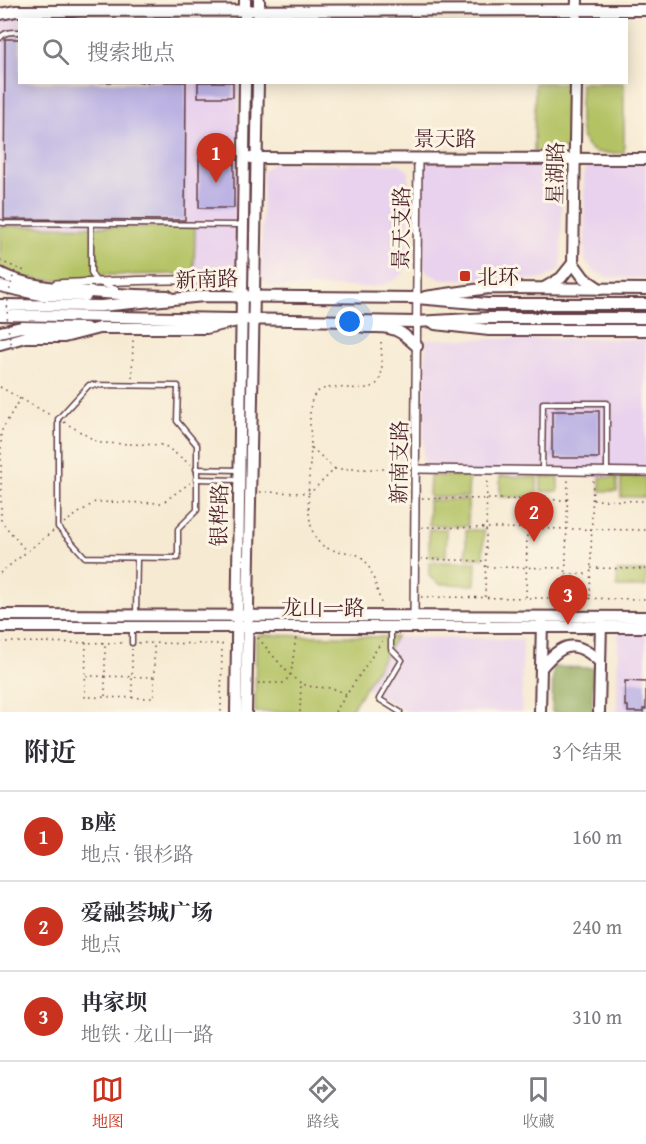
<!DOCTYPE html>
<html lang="zh">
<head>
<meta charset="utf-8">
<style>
  body { margin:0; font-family:"Gentium Book Plus","Noto Serif SC",serif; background:#f2f2f3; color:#2b2b33 }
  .you { position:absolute; left:350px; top:322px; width:21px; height:21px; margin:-15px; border:4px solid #fff; border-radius:50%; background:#1a73e8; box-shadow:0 0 0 9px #1a73e833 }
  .badge { display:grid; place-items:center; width:39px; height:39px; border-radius:50%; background:#c8321e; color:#fff; font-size:20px; font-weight:700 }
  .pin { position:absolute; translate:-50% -50px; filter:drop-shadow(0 2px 3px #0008) }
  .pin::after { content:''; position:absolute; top:32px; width:21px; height:18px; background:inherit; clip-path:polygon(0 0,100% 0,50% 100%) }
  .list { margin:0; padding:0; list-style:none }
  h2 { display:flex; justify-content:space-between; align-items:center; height:78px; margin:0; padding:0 24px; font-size:26px }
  h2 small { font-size:20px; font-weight:400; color:#7c7c81 }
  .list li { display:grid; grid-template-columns:39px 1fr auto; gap:18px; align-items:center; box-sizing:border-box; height:90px; padding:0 24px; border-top:2px solid #e1e1e2 }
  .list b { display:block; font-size:22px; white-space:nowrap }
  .list p { margin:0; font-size:20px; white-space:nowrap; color:#7c7c81 }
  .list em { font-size:20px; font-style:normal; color:#7c7c81 }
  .icon { flex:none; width:33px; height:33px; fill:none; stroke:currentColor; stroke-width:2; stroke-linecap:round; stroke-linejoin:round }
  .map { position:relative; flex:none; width:646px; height:712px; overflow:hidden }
  .search { position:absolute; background:#fff; box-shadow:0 3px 15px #0003; left:18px; right:18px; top:18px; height:66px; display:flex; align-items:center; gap:15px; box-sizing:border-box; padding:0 21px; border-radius:0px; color:#7c7c81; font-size:22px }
  .sheet { height:348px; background:#fff }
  nav { display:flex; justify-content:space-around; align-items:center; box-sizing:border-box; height:84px; border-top:2px solid #e1e1e2; background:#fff; font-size:16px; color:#7c7c81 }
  nav a { display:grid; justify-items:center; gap:3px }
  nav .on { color:#c8321e }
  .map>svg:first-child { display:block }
  .built { fill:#e9d2ed }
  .green { fill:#b3c264; stroke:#7e7048; stroke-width:1.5 }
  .forest { fill:#8ea85a; stroke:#6c6442; stroke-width:1.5 }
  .building { fill:#bbb2e4 }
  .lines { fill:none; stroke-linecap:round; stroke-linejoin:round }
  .lane-casing { stroke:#643d44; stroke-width:7 }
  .street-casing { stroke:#643d44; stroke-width:10 }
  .secondary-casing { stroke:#643d44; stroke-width:14 }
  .primary-casing { stroke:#643d44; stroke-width:14 }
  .path { stroke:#643d44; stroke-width:1.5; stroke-dasharray:1.5 4.5; stroke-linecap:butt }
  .lane { stroke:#fff; stroke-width:4 }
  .street { stroke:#fff; stroke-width:7 }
  .secondary { stroke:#fff; stroke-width:10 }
  .primary { stroke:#fff; stroke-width:10 }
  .path-bridge { stroke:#643d44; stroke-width:1.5; stroke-dasharray:1.5 4.5; stroke-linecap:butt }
  .poi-dot { fill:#c8321e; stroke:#fcf5e5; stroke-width:2 }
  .labels { text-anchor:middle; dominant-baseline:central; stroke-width:6; stroke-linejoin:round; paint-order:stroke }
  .street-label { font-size:21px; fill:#4a1f2b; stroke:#fcf5e5 }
  .poi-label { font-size:21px; fill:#4a1f2b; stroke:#fcf5e5; text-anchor:start }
</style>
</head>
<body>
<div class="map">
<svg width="646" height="712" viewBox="0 0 646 712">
  <rect width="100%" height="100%" fill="#fcf5e5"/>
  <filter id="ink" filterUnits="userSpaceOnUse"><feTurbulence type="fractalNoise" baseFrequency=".0167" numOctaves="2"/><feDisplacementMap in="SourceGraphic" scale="12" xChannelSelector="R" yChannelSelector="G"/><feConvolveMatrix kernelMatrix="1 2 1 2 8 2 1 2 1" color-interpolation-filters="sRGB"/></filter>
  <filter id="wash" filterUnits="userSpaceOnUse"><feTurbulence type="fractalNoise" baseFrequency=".008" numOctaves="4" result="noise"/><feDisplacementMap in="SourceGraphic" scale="24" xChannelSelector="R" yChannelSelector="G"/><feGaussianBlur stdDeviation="1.35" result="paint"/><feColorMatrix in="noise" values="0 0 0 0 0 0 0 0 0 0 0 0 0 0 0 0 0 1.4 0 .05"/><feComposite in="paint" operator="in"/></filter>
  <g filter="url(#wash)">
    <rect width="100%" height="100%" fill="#f6ead2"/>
    <g class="built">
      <path d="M16 17H227L229 19 20 20V82L239 83 237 267 229 274H194V227L0 226V19Z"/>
      <path d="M429 162 547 163 554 165 562 177 561 266 558 271 543 279H443L429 274 422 264 423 168Z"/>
      <path d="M272 163 400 164 409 172 406 266 403 274 393 281 375 287H270L261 278 263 172Z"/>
      <path d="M593 163H646V278H608L595 272 585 261 584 174 586 168Z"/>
      <path d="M426 339H646V477L423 474Z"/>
      <path d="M618 631H646V712H617Z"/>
      <path d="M396 637 523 639 521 712H407L365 687Z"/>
    </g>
    <g class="green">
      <path d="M535 83H570V138L568 143 562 150 534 152Z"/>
      <path d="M581 83H624V153C615 153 605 154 596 152 573 145 581 101 581 83Z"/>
      <path d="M0 226 195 227 194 274 106 275 78 280H41L21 277 0 268Z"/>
      <path d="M430 476H469L468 497H429Z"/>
      <path d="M500 476 537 477V497H500Z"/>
      <rect x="541" y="477" width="17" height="14"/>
      <rect x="600" y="477" width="17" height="14"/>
      <rect x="621" y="477" width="25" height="20"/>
      <path d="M429 500H468V526L429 525Z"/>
      <path d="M429 529H447L446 557H429Z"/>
      <path d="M466 530H484L483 558H466Z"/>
      <path d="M429 562H476L475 585 440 584 429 576Z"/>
      <rect x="617" y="571" width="29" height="16"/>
      <path d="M256 635 396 637 350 712H255Z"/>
    </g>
    <path class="forest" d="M553 667 593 668 592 712H552Z"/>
    <g id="blocks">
      <g class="building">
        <path d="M5 39H20V82H186L185 220 4 219Z"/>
        <rect x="198" y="82" width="35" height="15"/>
        <rect x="199" y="159" width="35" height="49"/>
        <rect x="552" y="411" width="47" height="47"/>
        <path d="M625 681 646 682V709H643V712H628V706H625Z"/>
      </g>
    </g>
  </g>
  <g filter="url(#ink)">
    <use href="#blocks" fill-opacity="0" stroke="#643d44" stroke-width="1.5"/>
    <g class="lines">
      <g class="lane-casing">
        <g id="lane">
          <path d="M0 38C5 31 12 32 20 32"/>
          <path d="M0 222 3 223 242 225"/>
          <path d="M91 224V272C95 284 105 285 116 289"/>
          <path d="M89 385 178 386 177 421 197 445V510L178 529V558L85 557 58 527V419Z"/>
          <path d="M196 469 238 470"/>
          <path d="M542 470 543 403H607V471"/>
          <path d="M196 479 238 480"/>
          <path d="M136 614 137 558"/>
          <path d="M391 628V649L402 660 379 699 400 712"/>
          <path d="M132 630V643"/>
        </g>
      </g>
      <g class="street-casing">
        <g id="street">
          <path d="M56 284C95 282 133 280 172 280 197 280 221 279 244 291"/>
          <path d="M416 469 646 472"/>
          <path d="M414 619 418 158"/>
        </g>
      </g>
      <g class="secondary-casing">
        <g id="secondary">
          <path d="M0 14 16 11 646 10"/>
          <path d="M245 20V0"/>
          <path d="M259 20V0"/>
          <path d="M576 20 577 0"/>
          <path d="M251 158 646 159"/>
          <path d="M573 263 576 82"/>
          <path d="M573 263 584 278 600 289"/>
          <path d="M0 273C32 292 129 295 168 296"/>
          <path d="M0 286 41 295 86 296"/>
          <path d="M544 288 561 278 573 263"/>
          <path d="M425 297 489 288 646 289"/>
          <path d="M348 321C365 331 372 325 389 328 401 330 408 339 417 346"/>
          <path d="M435 324 489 330H646"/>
          <path d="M0 332 21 327 86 328"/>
          <path d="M0 344 25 337H64L99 328H206L237 321"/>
          <path d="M0 615 646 617"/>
          <path d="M0 627H646"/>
          <path d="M541 668C562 643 575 638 600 662"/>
          <path d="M236 712 245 82"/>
          <path d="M246 712 258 82"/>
          <path d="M540 712 542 620"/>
          <path d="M599 712 601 622"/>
        </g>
      </g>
      <g class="primary-casing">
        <g id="primary">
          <path d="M0 305 101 306 204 296 416 298 487 304H646"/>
          <path d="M0 315 416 322 489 318H646"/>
        </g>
      </g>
      <g class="path">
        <path d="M0 261 27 272"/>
        <path d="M132 378 133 340"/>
        <path d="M0 387 52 416"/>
        <path d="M20 398 1 432V521L26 551"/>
        <path d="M64 422 99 443 164 445 191 465"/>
        <path d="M311 447C310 471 303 521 317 540 330 558 356 546 366 562 374 574 377 592 382 606"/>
        <path d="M335 469 311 447C311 435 308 411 312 400 321 372 374 404 381 376 383 364 381 350 381 338"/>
        <path d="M260 492 310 493 335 469H407"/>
        <path d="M422 498 567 500"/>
        <path d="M593 500 646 501"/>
        <path d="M64 523 95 502 162 503 190 483"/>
        <path d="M422 527 646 530"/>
        <path d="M421 559 486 561"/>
        <path d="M487 567 565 568"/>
        <path d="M591 568 646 569"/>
        <path d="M0 573 53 531"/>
        <path d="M566 574H588"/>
        <path d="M565 596 568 478"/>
        <path d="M590 596 593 478"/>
        <path d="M421 597 646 599"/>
        <path d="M485 597 487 477"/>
        <path d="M526 597 527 530"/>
        <path d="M258 638C268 649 289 677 301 683 318 692 329 682 346 695"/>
        <path d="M0 642 125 643"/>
        <path d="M86 642 85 697 154 698V644"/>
        <path d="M138 643 222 644 221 712"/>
        <path d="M86 676 153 677"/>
        <path d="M258 683H284L291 674 296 636"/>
        <path d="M105 696V643"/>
        <path d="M132 698V649"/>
        <path d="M300 712 301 683"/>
        <path d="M335 712 384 638"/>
      </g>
      <use href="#lane" class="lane"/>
      <use href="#street" class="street"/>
      <use href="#secondary" class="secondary"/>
      <use href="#primary" class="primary"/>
      <path class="path-bridge" d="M13 349C4 322 6 294 16 268"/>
    </g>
  </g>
  <rect class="poi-dot" x="459" y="270" width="12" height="12" rx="3"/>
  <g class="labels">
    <g class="street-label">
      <text x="445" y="138">景天路</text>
      <text transform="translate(555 173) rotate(-89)">星湖路</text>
      <text transform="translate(401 228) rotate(-89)">景天支路</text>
      <text transform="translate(207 279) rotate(-2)">新南路</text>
      <text transform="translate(399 462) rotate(-89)">新南支路</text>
      <text transform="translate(219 515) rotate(-89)">银桦路</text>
      <text x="323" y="607">龙山一路</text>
    </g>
    <g class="poi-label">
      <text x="477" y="276">北环</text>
    </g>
  </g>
</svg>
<div class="you"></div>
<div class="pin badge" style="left:216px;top:183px">1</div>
<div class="pin badge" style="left:534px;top:542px">2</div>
<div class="pin badge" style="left:568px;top:625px">3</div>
<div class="search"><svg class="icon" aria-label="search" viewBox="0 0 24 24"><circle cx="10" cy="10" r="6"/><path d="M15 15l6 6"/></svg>搜索地点</div>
</div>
<section class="sheet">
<h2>附近<small>3个结果</small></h2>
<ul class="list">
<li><span class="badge">1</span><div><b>B座</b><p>地点 · 银杉路</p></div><em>160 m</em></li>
<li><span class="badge">2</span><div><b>爱融荟城广场</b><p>地点</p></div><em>240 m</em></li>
<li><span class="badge">3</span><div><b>冉家坝</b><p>地铁 · 龙山一路</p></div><em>310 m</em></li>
</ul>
</section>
<nav>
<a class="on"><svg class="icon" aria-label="map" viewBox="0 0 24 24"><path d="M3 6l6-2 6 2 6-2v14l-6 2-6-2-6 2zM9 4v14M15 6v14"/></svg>地图</a>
<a><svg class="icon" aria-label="directions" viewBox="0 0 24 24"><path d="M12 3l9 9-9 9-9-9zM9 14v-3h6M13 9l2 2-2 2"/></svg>路线</a>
<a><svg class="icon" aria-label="saved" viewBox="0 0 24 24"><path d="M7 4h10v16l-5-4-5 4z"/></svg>收藏</a>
</nav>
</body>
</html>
